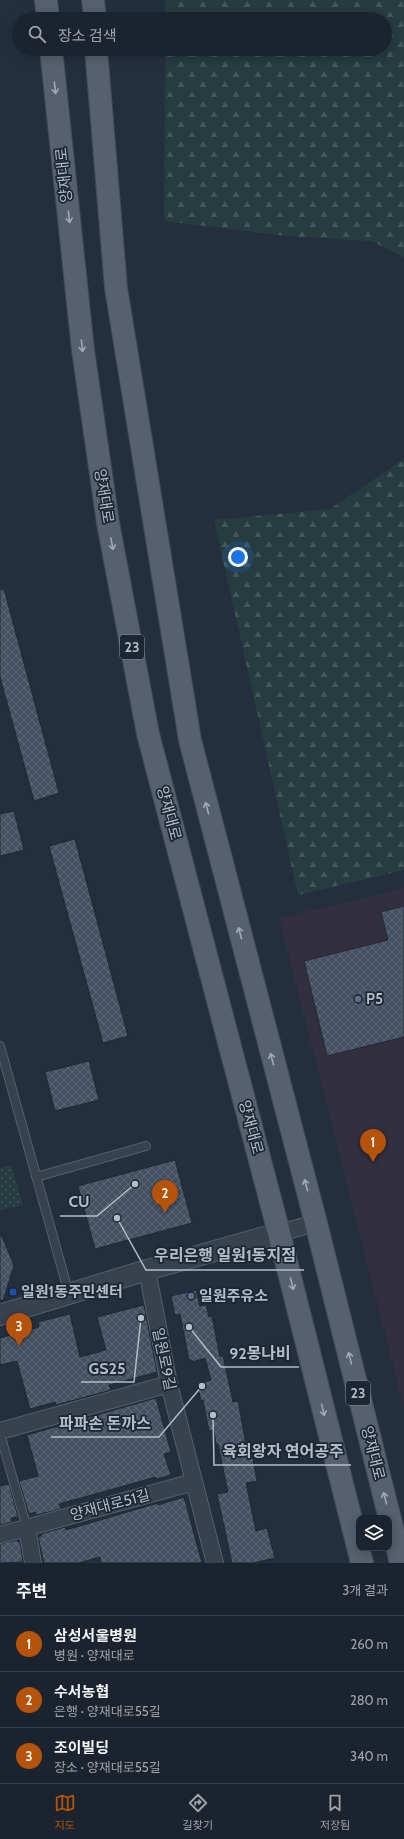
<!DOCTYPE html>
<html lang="ko">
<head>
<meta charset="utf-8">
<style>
  body { margin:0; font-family:Cabin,"Noto Sans KR",sans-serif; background:#242b36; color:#f1f3f6 }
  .controls { position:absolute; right:12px; bottom:12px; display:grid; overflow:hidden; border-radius:8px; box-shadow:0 2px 10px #0003 }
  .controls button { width:36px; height:36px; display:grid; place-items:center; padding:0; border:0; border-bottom:1px solid #39404a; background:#1b232e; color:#f1f3f6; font:20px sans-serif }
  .you { position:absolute; left:238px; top:557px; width:14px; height:14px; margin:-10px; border:3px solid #fff; border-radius:50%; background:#1a73e8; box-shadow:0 0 0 6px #1a73e833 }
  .badge { display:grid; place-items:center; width:26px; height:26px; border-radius:50%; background:#b45309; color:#fff; font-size:13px; font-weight:700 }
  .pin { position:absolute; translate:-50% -33px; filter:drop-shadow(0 1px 2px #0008) }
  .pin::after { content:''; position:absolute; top:21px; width:14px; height:12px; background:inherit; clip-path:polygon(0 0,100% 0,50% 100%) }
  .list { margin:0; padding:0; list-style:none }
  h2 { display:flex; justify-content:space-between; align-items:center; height:52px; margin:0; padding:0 16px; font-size:17px }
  h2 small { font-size:13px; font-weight:400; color:#a0a4aa }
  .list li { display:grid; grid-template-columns:26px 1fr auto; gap:12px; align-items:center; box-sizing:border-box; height:56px; padding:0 16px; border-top:1px solid #39404a }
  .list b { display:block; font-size:15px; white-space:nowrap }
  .list p { margin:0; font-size:13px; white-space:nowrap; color:#a0a4aa }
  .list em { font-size:13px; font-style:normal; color:#a0a4aa }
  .icon { flex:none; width:22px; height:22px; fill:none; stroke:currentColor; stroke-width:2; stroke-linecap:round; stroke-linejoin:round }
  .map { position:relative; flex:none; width:404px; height:1563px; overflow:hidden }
  .search { position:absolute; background:#1b232e; box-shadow:0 2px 10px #0003; left:12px; right:12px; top:12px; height:44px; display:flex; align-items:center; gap:10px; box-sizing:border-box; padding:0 14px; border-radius:22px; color:#a0a4aa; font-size:15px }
  .sheet { height:220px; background:#1b232e }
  nav { display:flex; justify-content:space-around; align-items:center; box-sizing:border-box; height:56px; border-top:1px solid #39404a; background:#1b232e; font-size:11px; color:#a0a4aa }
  nav a { display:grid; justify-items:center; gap:2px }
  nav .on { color:#b45309 }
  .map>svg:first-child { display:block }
  .medical { fill:#32303f }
  .forest { fill:url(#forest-firs) }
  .park { fill:url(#park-dots) }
  .building { fill:url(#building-cross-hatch); stroke:#1f2835 }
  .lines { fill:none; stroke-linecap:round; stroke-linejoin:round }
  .service-casing { stroke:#565f6c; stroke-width:10 }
  .minor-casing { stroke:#565f6c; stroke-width:18 }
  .tertiary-casing { stroke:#565f6c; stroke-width:22 }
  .primary-casing { stroke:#414a57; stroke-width:24 }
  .service { stroke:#38414e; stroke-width:8 }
  .minor { stroke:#38414e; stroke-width:16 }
  .tertiary { stroke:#38414e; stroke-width:20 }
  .primary { stroke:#56606e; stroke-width:22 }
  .oneway { stroke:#a1aab7 }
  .service-dot { fill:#5c6f8a; stroke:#1d2633; stroke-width:1.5 }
  .transit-dot { fill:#1a4fb4; stroke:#1d2633; stroke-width:1.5 }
  .labels { text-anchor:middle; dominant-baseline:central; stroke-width:3.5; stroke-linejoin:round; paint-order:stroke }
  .shield { fill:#1d2633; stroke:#878f9c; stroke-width:1 }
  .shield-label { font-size:14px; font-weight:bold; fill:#b4bcc9 }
  .street-label { font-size:15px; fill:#b4bcc9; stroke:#1d2633 }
  .poi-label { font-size:15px; font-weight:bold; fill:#b4bcc9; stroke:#1d2633; text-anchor:start }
  .leader { fill:none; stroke:#b4bcc9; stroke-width:1.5 }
  .callout-dot { fill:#b4bcc9; stroke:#1d2633; stroke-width:1.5 }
  .callout-label { font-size:16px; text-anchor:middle; font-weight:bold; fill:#b4bcc9; stroke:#1d2633; stroke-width:3.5; stroke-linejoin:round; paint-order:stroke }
</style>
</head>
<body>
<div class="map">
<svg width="404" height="1563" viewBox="0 0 404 1563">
  <defs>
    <pattern id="forest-firs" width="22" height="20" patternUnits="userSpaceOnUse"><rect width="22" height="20" fill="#263c3f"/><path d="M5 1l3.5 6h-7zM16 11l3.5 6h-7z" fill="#435659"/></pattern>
    <pattern id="park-dots" width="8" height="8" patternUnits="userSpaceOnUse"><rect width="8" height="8" fill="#263c3f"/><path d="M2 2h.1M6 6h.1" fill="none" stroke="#435659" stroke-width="1.8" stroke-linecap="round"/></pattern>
    <pattern id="building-cross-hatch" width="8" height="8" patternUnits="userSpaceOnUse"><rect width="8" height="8" fill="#455162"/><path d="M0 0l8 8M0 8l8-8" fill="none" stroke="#5d6877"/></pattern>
  </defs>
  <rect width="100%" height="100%" fill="#242f3e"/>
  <path class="medical" d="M404 888V1407L279 918Z"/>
  <g class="forest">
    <path d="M165 0H404V257L371 241 287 236 164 221 165 49H385V19H165Z"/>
    <path d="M404 459V870L298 895 214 520 330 509Z"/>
  </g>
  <path class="park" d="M11 1165 23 1205 0 1210V1168Z"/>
  <g class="building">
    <path d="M4 589 59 793 34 801 0 677V590Z"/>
    <path d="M14 811 24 850 0 856V814Z"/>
    <path d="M75 839 128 1036 103 1043 49 846Z"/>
    <path d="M404 906V1037L327 1056 304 961 388 940 381 912Z"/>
    <path d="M89 1061 99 1100 55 1111 45 1072Z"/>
    <path d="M175 1160 192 1223 95 1249 78 1186Z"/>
    <path d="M0 1232 14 1265 3 1301 0 1300Z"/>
    <path d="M196 1290 200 1306 206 1305 209 1317 212 1316 220 1357 223 1356 233 1402 238 1401 246 1444 250 1443 257 1481 246 1483 256 1531 267 1528 275 1558 253 1563H232L217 1494 228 1492 218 1444H216L214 1430 209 1431 203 1400 201 1401 197 1384 211 1380 205 1358 193 1362 192 1360H189L180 1314 175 1315 171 1296Z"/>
    <path d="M144 1305 157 1372 109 1385 111 1390 56 1405 55 1402 30 1409 17 1361 0 1365V1338L39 1327 38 1322 70 1314 80 1357 106 1350 97 1317Z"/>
    <path d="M156 1398 171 1452 164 1454 171 1475 157 1479 156 1477 59 1504 61 1509 36 1515 35 1512 29 1514 19 1481 38 1476 27 1435Z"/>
    <path d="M9 1484 18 1517 11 1518 12 1522 0 1525V1486Z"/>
    <path d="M184 1497 202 1563H101L100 1557 79 1563H44L38 1537 41 1536V1534L65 1527 66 1530 158 1503V1505Z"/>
    <path d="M17 1540 18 1542H20L23 1562 0 1563V1544Z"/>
  </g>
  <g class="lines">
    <g class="service-casing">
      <g id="service">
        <path d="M0 1046 69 1294"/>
        <path d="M36 1177 146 1146"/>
        <path d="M0 1434 27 1528"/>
      </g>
    </g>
    <g class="minor-casing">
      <g id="minor">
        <path d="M279 1233 316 1223"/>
        <path d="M147 1270 169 1384 215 1563"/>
        <path d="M0 1431 169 1384"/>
        <path d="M27 1528 33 1563"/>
        <path d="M0 1535 194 1482"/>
      </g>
    </g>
    <g class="tertiary-casing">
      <path id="tertiary" d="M0 1315 147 1270 279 1233"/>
    </g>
    <g class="primary-casing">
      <g id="primary">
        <path d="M46 0 48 19"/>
        <path d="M93 0 95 19"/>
        <path d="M51 49 83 350 108 523 148 734 279 1233 362 1563"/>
        <path d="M96 49 116 288 190 740 316 1223 401 1563"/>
      </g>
    </g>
    <use href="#service" class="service"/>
    <use href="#minor" class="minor"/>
    <use href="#tertiary" class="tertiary"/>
    <use href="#primary" class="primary"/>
  </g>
  <defs><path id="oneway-shaft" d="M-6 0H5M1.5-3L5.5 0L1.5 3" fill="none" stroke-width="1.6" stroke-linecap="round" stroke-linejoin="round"/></defs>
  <g class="oneway">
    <use href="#oneway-shaft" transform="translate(55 88) rotate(84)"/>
    <use href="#oneway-shaft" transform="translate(69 217) rotate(84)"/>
    <use href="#oneway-shaft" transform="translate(82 346) rotate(84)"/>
    <use href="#oneway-shaft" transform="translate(112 544) rotate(79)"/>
    <use href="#oneway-shaft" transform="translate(207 808) rotate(-105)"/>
    <use href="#oneway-shaft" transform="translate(240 933) rotate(-105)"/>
    <use href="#oneway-shaft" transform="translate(272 1059) rotate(-105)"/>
    <use href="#oneway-shaft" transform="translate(306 1185) rotate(-105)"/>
    <use href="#oneway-shaft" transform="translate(292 1284) rotate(76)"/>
    <use href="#oneway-shaft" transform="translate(350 1358) rotate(-104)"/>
    <use href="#oneway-shaft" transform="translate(323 1410) rotate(76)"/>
    <use href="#oneway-shaft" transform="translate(385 1498) rotate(-104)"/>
  </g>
  <g class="service-dot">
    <circle cx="358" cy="999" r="4"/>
    <circle cx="191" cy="1296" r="4"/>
  </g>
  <rect class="transit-dot" x="9" y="1288" width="8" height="8" rx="2"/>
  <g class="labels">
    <g class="shield">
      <rect x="120" y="635" width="24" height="24" rx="3"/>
      <rect x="346" y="1381" width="24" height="24" rx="3"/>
    </g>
    <g class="shield-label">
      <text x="132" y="647">23</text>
      <text x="358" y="1393">23</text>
    </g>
    <g class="street-label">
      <text transform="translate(64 175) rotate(-96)">양재대로</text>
      <text transform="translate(104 496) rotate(81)">양재대로</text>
      <text transform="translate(169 813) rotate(75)">양재대로</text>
      <text transform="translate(251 1127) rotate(75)">양재대로</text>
      <text transform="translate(164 1359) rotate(78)">일원로9길</text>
      <text transform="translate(373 1453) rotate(76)">양재대로</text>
      <text transform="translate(110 1505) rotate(-15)">양재대로51길</text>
    </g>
    <g class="poi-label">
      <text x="366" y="999">P5</text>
      <text x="21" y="1292">일원1동주민센터</text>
      <text x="199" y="1296">일원주유소</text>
    </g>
  </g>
  <path class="leader" d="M135 1184L97 1216H60M117 1218L146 1270H304M189 1327L221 1367H299M141 1318L134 1382H81M202 1386L159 1437H51M213 1415L214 1465H351"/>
  <g class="callout-dot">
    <circle cx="135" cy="1184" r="4"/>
    <circle cx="117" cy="1218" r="4"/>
    <circle cx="189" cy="1327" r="4"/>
    <circle cx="141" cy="1318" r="4"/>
    <circle cx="202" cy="1386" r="4"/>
    <circle cx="213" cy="1415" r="4"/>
  </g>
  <g class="callout-label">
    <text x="79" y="1207">CU</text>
    <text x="225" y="1261">우리은행 일원1동지점</text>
    <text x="260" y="1359">92몽나비</text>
    <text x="107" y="1374">GS25</text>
    <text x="105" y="1429">파파손 돈까스</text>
    <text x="283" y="1457">육회왕자 연어공주</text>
  </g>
</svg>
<div class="controls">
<button><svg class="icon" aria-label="layers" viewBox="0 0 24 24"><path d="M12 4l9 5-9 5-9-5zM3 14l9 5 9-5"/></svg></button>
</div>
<div class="you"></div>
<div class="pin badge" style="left:373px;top:1162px">1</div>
<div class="pin badge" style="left:165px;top:1213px">2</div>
<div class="pin badge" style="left:19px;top:1346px">3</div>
<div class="search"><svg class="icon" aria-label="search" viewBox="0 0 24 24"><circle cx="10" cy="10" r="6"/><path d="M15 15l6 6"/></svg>장소 검색</div>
</div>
<section class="sheet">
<h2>주변<small>3개 결과</small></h2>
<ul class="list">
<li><span class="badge">1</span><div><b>삼성서울병원</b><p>병원 · 양재대로</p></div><em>260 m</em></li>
<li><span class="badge">2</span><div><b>수서농협</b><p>은행 · 양재대로55길</p></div><em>280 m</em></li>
<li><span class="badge">3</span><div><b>조이빌딩</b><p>장소 · 양재대로55길</p></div><em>340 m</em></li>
</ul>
</section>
<nav>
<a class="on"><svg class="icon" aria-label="map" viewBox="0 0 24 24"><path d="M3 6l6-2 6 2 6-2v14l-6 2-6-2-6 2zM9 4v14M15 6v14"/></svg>지도</a>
<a><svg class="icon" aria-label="directions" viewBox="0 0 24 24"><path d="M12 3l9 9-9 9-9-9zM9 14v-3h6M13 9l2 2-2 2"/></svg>길찾기</a>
<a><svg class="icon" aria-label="saved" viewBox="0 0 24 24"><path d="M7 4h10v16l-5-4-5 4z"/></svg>저장됨</a>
</nav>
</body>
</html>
